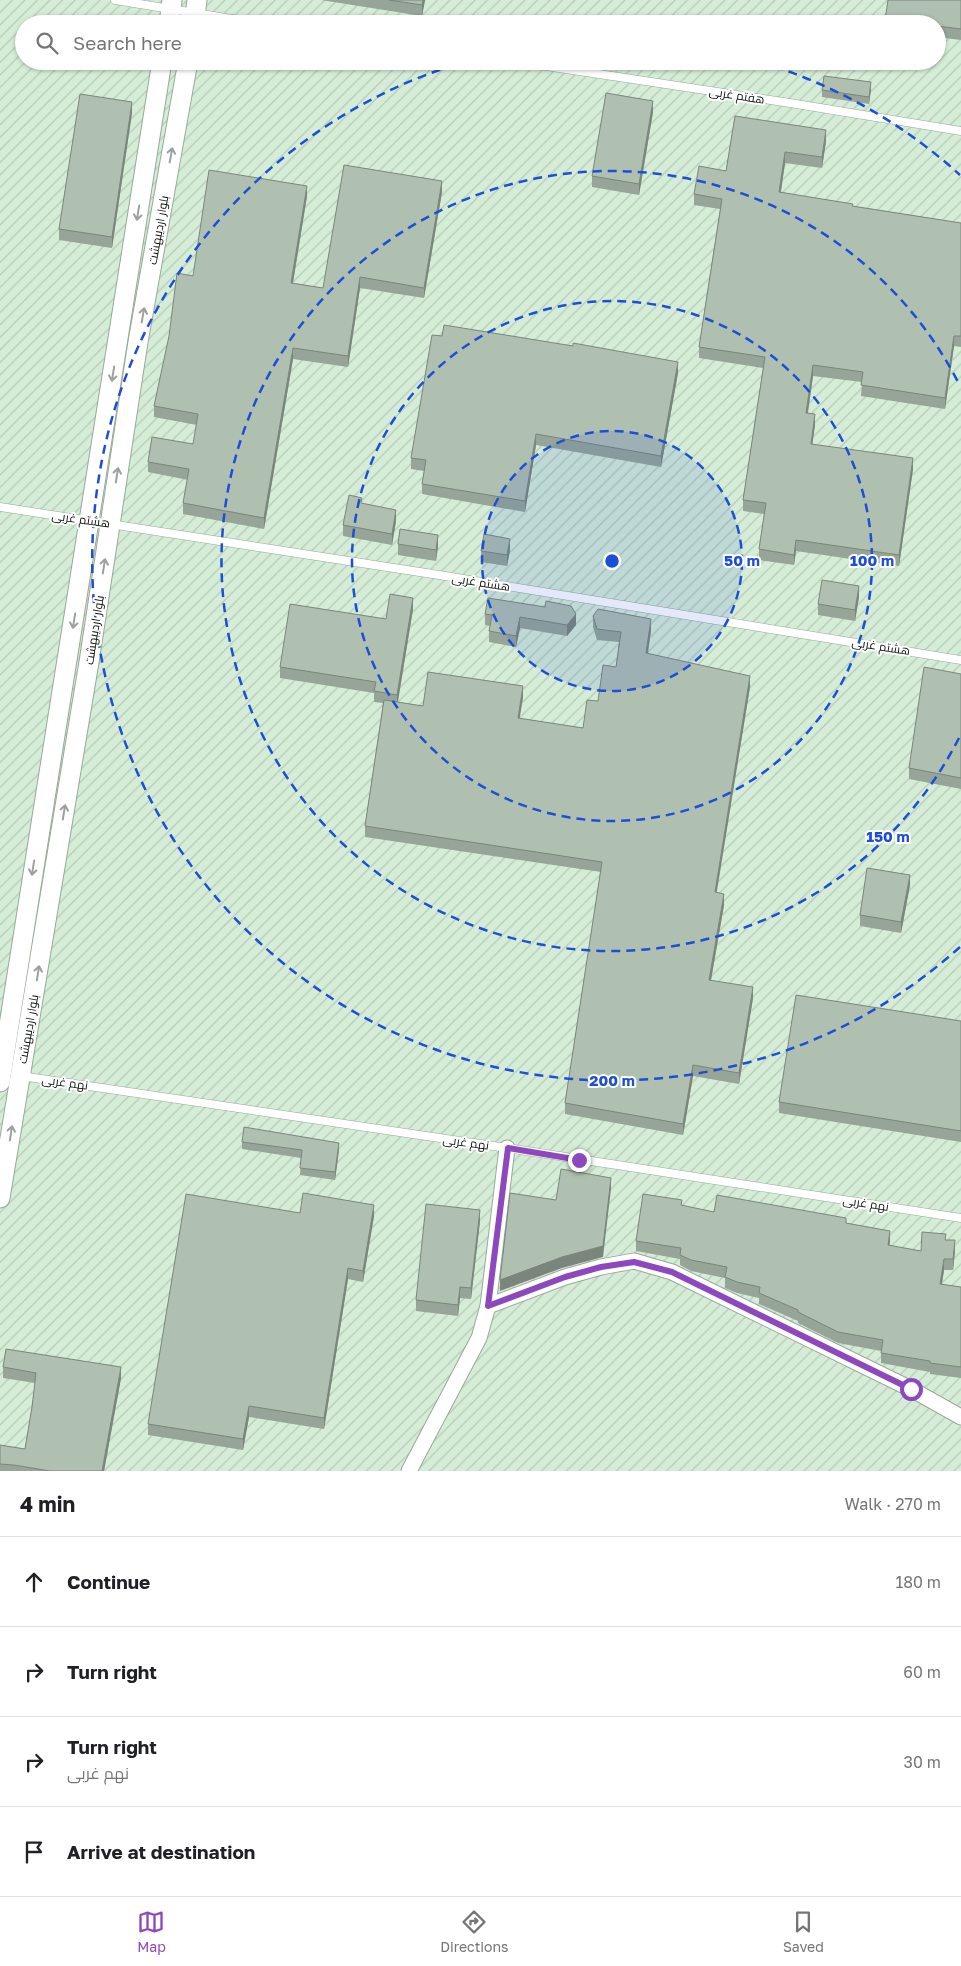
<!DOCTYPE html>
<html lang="en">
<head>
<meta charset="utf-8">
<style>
  body { margin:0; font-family:"Golos Text",Cairo,sans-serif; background:#f2f2f2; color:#202124 }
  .stop { position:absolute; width:15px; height:15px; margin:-11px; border:4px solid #8c48bc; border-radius:50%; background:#fff }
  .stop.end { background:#8c48bc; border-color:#fff; box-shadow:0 1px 5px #0008 }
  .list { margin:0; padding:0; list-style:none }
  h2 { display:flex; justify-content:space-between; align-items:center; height:65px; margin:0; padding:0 20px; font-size:21px }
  h2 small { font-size:16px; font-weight:400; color:#757577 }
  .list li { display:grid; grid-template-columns:32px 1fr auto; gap:15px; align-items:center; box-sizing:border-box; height:90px; padding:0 20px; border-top:1px solid #e0e0e0 }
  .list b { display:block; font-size:19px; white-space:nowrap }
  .list p { margin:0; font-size:16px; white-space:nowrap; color:#757577 }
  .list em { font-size:16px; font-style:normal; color:#757577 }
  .icon { flex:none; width:28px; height:28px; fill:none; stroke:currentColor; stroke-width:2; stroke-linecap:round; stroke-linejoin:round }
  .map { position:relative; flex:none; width:961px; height:1471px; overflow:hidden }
  .search { position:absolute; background:#fff; box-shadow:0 1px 4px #0004; left:15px; right:15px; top:15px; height:55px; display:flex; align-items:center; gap:12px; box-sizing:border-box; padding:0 18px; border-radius:28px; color:#757577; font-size:19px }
  .sheet { height:425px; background:#fff }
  nav { display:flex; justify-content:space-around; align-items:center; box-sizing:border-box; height:70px; border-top:1px solid #e0e0e0; background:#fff; font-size:14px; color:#757577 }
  nav a { display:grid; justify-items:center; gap:2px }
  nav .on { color:#8c48bc }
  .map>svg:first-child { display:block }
  .industrial { fill:url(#industrial-furrows); fill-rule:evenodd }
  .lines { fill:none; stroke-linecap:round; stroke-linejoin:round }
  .service-casing { stroke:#98a999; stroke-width:9 }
  .minor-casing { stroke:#98a999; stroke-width:17 }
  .tertiary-casing { stroke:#98a999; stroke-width:21 }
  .service { stroke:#fff; stroke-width:8 }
  .minor { stroke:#fff; stroke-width:15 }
  .tertiary { stroke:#fff; stroke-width:19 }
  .wall { fill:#96a597 }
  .shaded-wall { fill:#7a867b }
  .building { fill:#afc0b0; stroke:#7a867b }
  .oneway { stroke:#9da09d }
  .route { stroke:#8c48bc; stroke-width:6 }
  .ring { fill:none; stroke:#1d4ed8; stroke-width:2.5; stroke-dasharray:9 6 }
  .labels { text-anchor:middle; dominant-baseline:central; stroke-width:4; stroke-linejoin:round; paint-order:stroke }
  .street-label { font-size:12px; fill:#0b110b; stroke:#fff }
  .centre { fill:#1d4ed8; stroke:#fff; stroke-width:2.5 }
  .ring-label { font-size:15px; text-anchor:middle; font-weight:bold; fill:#1d4ed8; stroke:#fff; stroke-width:4; stroke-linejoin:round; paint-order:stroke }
</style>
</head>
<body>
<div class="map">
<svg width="961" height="1471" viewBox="0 0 961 1471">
  <defs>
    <pattern id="industrial-furrows" width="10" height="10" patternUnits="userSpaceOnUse" patternTransform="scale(1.25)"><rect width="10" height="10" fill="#d5edd7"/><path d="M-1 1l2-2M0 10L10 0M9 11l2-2" fill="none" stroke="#b6cab7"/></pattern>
  </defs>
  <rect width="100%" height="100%" fill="#e4f6e6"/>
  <path class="industrial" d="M0 0H961V1471H0ZM24 24H937V61H24Z"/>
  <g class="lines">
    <g class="service-casing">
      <g id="service">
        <path d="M115 0 264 24"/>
        <path d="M513 61 790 103 961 131"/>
        <path d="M0 507 439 575 961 660"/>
        <path d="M21 1076 507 1148 961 1218"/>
      </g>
    </g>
    <g class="minor-casing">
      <g id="minor">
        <path d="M488 1306 565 1277 601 1267 634 1261 672 1272 911 1389 961 1417"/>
        <path d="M409 1471 479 1338 488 1306 507 1148"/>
      </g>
    </g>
    <g class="tertiary-casing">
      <g id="tertiary">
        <path d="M169 24 172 0"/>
        <path d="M194 24 197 0"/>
        <path d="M0 1082 162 61"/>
        <path d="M0 1198 89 662 138 342 188 61"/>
      </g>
    </g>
    <use href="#service" class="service"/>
    <use href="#minor" class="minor"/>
    <use href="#tertiary" class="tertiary"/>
  </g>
  <g class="wall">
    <path d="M321 0H425L422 16Z"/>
    <path d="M961 0V40L937 37V24H885V20Z"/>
    <path d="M871 89 869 104 822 97V90Z"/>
    <path d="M653 112 639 195 592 187V176Z"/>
    <path d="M132 113 112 248 59 240V229Z"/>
    <path d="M735 116 826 141 822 168 785 163 781 192 853 206 961 223V347L954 346 945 409 861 396 862 382 813 376 808 413 815 425 812 444 913 469 899 566 796 551 794 565 759 560V549L764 514 743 511V500L763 368 699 358V347L720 209 694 205V194L726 171Z"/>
    <path d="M442 192 424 298 360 288 348 367 293 359 264 529 183 514V503L188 480 148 472V462L193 444 197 425 154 417V406L193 276 307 196 293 283 323 288Z"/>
    <path d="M678 373 661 467 536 445 525 512 422 494V484L424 471 411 469V458Z"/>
    <path d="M362 504 396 521 392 545 343 536V525Z"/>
    <path d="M398 544 438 546 436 561 398 555Z"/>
    <path d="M510 550 507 566 481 562V551Z"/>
    <path d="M859 597 855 621 818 615V604Z"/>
    <path d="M488 598 576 625 567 636 520 628 516 647 489 642V631L490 626 485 625V614Z"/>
    <path d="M413 609 398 702 423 706 523 697 519 719 583 728 616 667 619 642 597 640 593 627V616L651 630 648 654 750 687 716 892 724 905 711 980 753 998 739 1084 693 1076 683 1135 565 1114V1103L601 872 365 837V826L383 703 374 702V693L280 678V667L386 619Z"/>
    <path d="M961 674V789L909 779V768Z"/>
    <path d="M910 885 901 933 860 926V915Z"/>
    <path d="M961 1021V1142L779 1113V1102Z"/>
    <path d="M242 1142 339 1150 335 1180 300 1175 301 1158 242 1149Z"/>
    <path d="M682 1206 714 1212 846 1223 890 1242 889 1246 921 1251 946 1240 955 1251 953 1270H944L942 1284 961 1287V1378L930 1374V1372L881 1363V1351L838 1343 798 1323V1321L759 1304V1298L737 1293 725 1288V1278L691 1271 680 1265V1259L636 1251V1241Z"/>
    <path d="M300 1213 374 1216 363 1282 348 1279 324 1429 249 1417 243 1450 148 1435V1424Z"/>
    <path d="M480 1221 471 1299 460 1298 458 1316 416 1311V1300Z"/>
    <path d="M3 1367 121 1378 104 1471H0V1445L25 1449 32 1407 35 1383 3 1378Z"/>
  </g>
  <g class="shaded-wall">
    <path d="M423 0H425L422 16V5Z"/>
    <path d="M871 82V89L869 104V97Z"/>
    <path d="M653 101V112L639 195V184Z"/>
    <path d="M132 102V113L112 248V237Z"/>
    <path d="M826 130V141L822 168V157Z"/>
    <path d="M785 152V163L779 203V192Z"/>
    <path d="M442 181V192L424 298V288Z"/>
    <path d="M307 186V196L291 294V283Z"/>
    <path d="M360 277V288L348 367V356Z"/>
    <path d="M954 336V346L945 409V398Z"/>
    <path d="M293 348V359L264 529V518Z"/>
    <path d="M678 362V373L661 467V456Z"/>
    <path d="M813 365V376L806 424V413Z"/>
    <path d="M815 414V425L811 455V444Z"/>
    <path d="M536 434V445L525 512V501Z"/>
    <path d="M913 458V469L899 566V555Z"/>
    <path d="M396 510V521L392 545V534Z"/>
    <path d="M438 535V546L436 561V550Z"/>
    <path d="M510 539V550L507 566V555Z"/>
    <path d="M796 540V551L794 565V555Z"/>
    <path d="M859 586V597L855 621V610Z"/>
    <path d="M413 598V609L397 706V695Z"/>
    <path d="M576 614V625L567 636V625Z"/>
    <path d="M520 617V628L516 647V636Z"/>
    <path d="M651 619V630L646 664V653Z"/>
    <path d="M750 676V687L715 903V892Z"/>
    <path d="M523 686V697L518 729V718Z"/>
    <path d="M910 875V885L901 933V922Z"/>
    <path d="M724 894V905L709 991V980Z"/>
    <path d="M753 987V998L739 1084V1073Z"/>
    <path d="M693 1065V1076L683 1135V1124Z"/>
    <path d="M339 1143V1150L335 1180V1172Z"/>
    <path d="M611 1178V1189L603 1257 562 1268 500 1291V1280Z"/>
    <path d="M374 1205V1216L363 1282V1271Z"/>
    <path d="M480 1210V1221L471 1299V1288Z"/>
    <path d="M890 1231V1242L888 1256V1245Z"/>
    <path d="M955 1240V1251L953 1270V1259Z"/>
    <path d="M944 1259V1270L940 1295V1284Z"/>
    <path d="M348 1268V1279L324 1429V1418Z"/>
    <path d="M460 1287V1298L458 1316V1305Z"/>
    <path d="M121 1367V1378L104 1471H102Z"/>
    <path d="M249 1406V1417L243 1450V1439Z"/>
  </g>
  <g class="building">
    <path d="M389 0H423L422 5Z"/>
    <path d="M888 0H961V29L937 26V24H918L885 20Z"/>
    <path d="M824 76 871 82 869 97 822 90Z"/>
    <path d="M606 93 653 101 639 184 592 176Z"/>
    <path d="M80 94 132 102 112 237 59 229Z"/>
    <path d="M735 116 826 130 822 157 785 152 779 192 853 204 852 206 961 223V336H954L945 398 861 385 863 372 813 365 806 413 815 414 811 444 913 458 899 555 796 540 794 555 759 549 766 503 743 500 765 357 699 347 722 199 694 194 699 166 726 171Z"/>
    <path d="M344 165 442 181 424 288 360 277 348 356 293 348 264 518 183 503 189 469 148 462 152 437 193 444 198 414 154 406 169 336 177 273 193 276 209 170 307 186 291 283 323 288Z"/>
    <path d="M444 325 573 346V343L678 362 661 456 536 434 525 501 422 484 426 460 411 458 432 335 442 336Z"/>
    <path d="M349 495 362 498 361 503 396 510 392 534 343 525Z"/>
    <path d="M400 529 438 535 436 550 398 544Z"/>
    <path d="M484 534 510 539 507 555 481 551Z"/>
    <path d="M822 580 859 586 855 610 818 604Z"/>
    <path d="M390 594 413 598 397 695 374 691 376 682 280 667 290 604 386 619Z"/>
    <path d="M488 598 545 607 546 601 571 606 576 614 567 625 520 617 516 636 489 631 492 615 485 614Z"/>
    <path d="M598 609 651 619 646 653 750 676 715 892 724 894 709 980 753 987 739 1073 693 1065 683 1124 565 1103 602 862 365 826 384 700 423 706 428 672 523 686 518 718 583 728 587 700 598 701 603 665 616 667 621 632 597 629 593 616Z"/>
    <path d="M924 667 961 674V778L909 768Z"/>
    <path d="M867 868 910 875 901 922 860 915Z"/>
    <path d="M796 995 961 1021V1131L779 1102Z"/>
    <path d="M244 1127 339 1143 335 1172 300 1168 302 1150 242 1142Z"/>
    <path d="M561 1169 611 1178 603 1246 562 1257 500 1280 510 1193 556 1200Z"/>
    <path d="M303 1193 374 1205 363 1271 348 1268 324 1418 249 1406 243 1439 148 1424 186 1194 300 1213Z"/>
    <path d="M643 1194 682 1200 681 1205 714 1212 717 1195 846 1218V1223L890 1231 888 1245 921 1251 922 1232 946 1234 945 1240H955L953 1259H944L940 1284 961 1287V1367L930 1363V1361L881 1353 883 1340 838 1332 798 1312V1310L759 1293 760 1287 737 1282 725 1277 727 1267 691 1260 680 1255 681 1248 636 1241Z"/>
    <path d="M426 1204 480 1210 471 1288 460 1287 458 1305 416 1300Z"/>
    <path d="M6 1349 121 1367 102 1471H50L14 1465 0 1464V1445L25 1449 32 1407 36 1373 3 1367Z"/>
  </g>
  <defs><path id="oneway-shaft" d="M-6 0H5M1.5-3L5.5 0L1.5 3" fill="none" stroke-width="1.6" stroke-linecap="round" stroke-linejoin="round" transform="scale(1.25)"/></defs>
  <g class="oneway">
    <use href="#oneway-shaft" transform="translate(171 155) rotate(-80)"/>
    <use href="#oneway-shaft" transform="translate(138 213) rotate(99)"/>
    <use href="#oneway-shaft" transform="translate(143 315) rotate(-80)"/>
    <use href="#oneway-shaft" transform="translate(113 374) rotate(99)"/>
    <use href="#oneway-shaft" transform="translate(117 475) rotate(-81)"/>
    <use href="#oneway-shaft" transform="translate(104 566) rotate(-81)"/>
    <use href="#oneway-shaft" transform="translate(74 621) rotate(99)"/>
    <use href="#oneway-shaft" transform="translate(64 812) rotate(-81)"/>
    <use href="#oneway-shaft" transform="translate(33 868) rotate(99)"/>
    <use href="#oneway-shaft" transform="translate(38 973) rotate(-81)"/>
    <use href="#oneway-shaft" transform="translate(11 1133) rotate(-81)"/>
  </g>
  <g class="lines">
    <path class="route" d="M579 1160 508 1148 488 1306 565 1277 601 1267 634 1262 672 1272 911 1389"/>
  </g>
  <circle cx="612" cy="561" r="130" fill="#1d4ed8" fill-opacity=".12"/>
  <g class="ring">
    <circle cx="612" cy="561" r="130"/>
    <circle cx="612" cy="561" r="260"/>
    <path d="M959 738A390 390 0 1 1 959 384"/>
    <path d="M960 947A520 520 0 1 1 464 62M760 62A520 520 0 0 1 960 175"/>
  </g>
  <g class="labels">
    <g class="street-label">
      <text transform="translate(737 95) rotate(9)">هفتم غربی</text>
      <text transform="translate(158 230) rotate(-80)">بلوار اردیبهشت</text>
      <text transform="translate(81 519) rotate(8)">هشتم غربی</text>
      <text transform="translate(481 582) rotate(9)">هشتم غربی</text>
      <text transform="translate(94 630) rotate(-81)">بلوار اردیبهشت</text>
      <text transform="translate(881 646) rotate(9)">هشتم غربی</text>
      <text transform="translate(28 1029) rotate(-80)">بلوار اردیبهشت</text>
      <text transform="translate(65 1082) rotate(8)">نهم غربی</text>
      <text transform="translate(466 1142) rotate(8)">نهم غربی</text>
      <text transform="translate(866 1203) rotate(9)">نهم غربی</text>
    </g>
  </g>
  <circle cx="612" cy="561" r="8" class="centre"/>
  <g class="ring-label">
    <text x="742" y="566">50 m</text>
    <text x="872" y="566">100 m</text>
    <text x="888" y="842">150 m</text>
    <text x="612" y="1086">200 m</text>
  </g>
</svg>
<div class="stop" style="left:911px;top:1389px"></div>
<div class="stop end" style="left:579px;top:1160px"></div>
<div class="search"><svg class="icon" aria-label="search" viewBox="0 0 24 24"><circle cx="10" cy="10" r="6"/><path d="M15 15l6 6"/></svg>Search here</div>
</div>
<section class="sheet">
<h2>4 min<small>Walk · 270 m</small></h2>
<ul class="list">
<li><svg class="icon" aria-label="ahead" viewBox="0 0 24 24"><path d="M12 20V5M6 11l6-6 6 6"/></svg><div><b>Continue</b></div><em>180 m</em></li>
<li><svg class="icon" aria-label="right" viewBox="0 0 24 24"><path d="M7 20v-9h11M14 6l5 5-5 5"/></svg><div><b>Turn right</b></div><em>60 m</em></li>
<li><svg class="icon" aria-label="right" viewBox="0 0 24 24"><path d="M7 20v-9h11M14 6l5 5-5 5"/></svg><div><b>Turn right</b><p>نهم غربی</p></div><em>30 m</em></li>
<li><svg class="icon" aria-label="arrive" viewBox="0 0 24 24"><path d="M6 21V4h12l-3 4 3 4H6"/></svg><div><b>Arrive at destination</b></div></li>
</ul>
</section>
<nav>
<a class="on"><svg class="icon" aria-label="map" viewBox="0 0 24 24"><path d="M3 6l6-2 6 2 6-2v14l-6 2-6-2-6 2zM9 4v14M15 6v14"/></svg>Map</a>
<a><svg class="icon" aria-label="directions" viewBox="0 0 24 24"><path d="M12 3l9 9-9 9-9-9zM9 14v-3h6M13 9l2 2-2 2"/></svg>Directions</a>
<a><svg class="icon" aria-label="saved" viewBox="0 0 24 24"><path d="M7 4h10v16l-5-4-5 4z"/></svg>Saved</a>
</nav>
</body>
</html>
